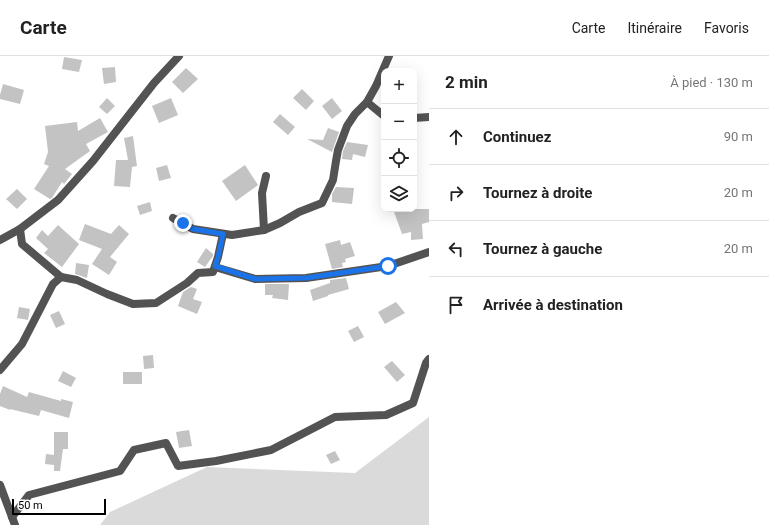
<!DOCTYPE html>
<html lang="fr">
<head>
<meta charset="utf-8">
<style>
  body { margin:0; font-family:Roboto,sans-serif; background:#f2f2f2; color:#222 }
  .controls { position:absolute; right:12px; top:12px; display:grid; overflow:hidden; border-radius:8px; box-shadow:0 4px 16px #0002 }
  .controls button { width:36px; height:36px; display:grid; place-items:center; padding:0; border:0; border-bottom:1px solid #e0e0e0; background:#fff; color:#222; font:20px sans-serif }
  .scale { position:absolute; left:12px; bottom:10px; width:94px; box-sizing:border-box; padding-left:4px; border:2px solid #000; border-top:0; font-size:11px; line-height:14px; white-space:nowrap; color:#000; -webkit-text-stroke:3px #fff; paint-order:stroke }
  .stop { position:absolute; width:12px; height:12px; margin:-9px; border:3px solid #1a73e8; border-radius:50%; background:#fff }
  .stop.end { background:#1a73e8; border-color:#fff; box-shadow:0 1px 4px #0008 }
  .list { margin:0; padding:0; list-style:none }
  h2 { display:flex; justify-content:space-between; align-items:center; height:52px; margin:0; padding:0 16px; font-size:17px }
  h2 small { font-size:13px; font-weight:400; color:#767676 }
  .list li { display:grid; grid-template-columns:26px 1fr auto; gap:12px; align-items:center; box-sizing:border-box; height:56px; padding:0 16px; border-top:1px solid #e0e0e0 }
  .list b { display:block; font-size:15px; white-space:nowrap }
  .list em { font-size:13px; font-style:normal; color:#767676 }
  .icon { flex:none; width:22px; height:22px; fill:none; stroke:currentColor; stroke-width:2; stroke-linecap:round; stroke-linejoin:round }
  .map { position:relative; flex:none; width:429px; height:469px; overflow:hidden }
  header { display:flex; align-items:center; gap:24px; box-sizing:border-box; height:56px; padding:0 20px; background:#fff; border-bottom:1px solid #e0e0e0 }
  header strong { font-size:19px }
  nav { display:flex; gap:22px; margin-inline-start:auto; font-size:14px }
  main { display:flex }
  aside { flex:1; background:#fff }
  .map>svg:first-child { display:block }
  .green { fill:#dadada }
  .building { fill:#c3c3c3 }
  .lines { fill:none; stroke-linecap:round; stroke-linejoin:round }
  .minor { stroke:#535353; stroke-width:8 }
  .route { stroke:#1a73e8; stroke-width:5 }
</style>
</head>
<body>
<header>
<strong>Carte</strong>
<nav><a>Carte</a><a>Itinéraire</a><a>Favoris</a></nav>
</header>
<main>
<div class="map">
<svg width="429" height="469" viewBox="0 0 429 469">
  <rect width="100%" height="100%" fill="#fff"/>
  <path class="green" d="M429 361V469H100L110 456 207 411 355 417Z"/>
  <g class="building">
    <path d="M64 1 82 4 79 16 62 13Z"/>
    <path d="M115 11 116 26 104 28 102 12Z"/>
    <path d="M186 12 198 23 183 37 172 26Z"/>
    <path d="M3 28 24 34 20 48 0 43V39Z"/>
    <path d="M302 33 314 45 306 54 293 42Z"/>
    <path d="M107 42 115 50 107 58 99 51Z"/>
    <path d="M171 42 178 59 159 67 152 50Z"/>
    <path d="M332 42 342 55 332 63 322 50Z"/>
    <path d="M280 58 295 71 288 79 273 66Z"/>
    <path d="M100 62 108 76 86 88 90 95 65 113 72 118 64 128 62 126 52 142 50 143 34 133 49 110 44 108 48 96 45 70 77 66 78 75Z"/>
    <path d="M328 72 339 76 332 96 307 83 323 84Z"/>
    <path d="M133 80 137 110 132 111 130 131 114 130 116 104H128L124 82Z"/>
    <path d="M347 86 368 89 365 101 353 98 352 104 342 103 343 95Z"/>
    <path d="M167 109 171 122 159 125 156 112Z"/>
    <path d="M245 109 258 129 236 145 222 125Z"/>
    <path d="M336 131 354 132 352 148 332 146V138Z"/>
    <path d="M17 133 27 143 17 153 6 143Z"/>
    <path d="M150 146 152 155 140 159 137 150Z"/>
    <path d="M393 153H429V166L422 168 423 183 411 184V176L402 178Z"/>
    <path d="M85 168 111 178 119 169 129 178 110 201 117 206 109 219 92 208 102 193 79 184Z"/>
    <path d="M58 169 79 188 62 211 44 197 48 193 36 182 42 174 48 180Z"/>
    <path d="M340 184 341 189 350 186 355 200 345 203 346 206 342 207 343 211 332 213 325 188Z"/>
    <path d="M206 192 213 198V200L205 211 197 206Z"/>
    <path d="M76 207 89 209 87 222 75 218Z"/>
    <path d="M346 222 349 233 328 239V240L313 245 310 234 330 227V224Z"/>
    <path d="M265 228H289L288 244 272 242 273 239H265Z"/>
    <path d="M191 231 197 233 193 243 202 246 197 258 178 250 183 236Z"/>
    <path d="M396 246 405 257 385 268 378 256Z"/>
    <path d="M19 251 30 253 28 264 17 262Z"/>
    <path d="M59 255 65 268 56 272 50 259Z"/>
    <path d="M358 270 364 281 354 286 348 275Z"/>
    <path d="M153 299 154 312 144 313 143 300Z"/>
    <path d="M392 305 405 319 397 326 384 311Z"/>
    <path d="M63 315 76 322 71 331 58 325Z"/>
    <rect x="123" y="316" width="19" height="12"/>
    <path d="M3 330 27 341 29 336 61 345V343L73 346 69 362 41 354 39 360 10 353V354L0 350V338Z"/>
    <path d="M189 374 192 390 179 392 176 376Z"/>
    <path d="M54 376H68V393H63L60 415H54V409L45 408 46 398 54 399Z"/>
    <path d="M335 395 340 404 331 408 326 399Z"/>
  </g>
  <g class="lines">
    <g class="minor">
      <path d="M367 46 384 60"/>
      <path d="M414 62 429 61"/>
      <path d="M173 162 193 173 232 179 264 174 280 167 299 156 322 147 333 124 336 105 338 94 347 70 355 58 367 46 376 30 389 0"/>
      <path d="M20 173 22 188 61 221"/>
      <path d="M264 174 262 137 266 120"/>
      <path d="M0 184 20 173 58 144 93 105 154 27 179 0"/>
      <path d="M215 211 255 223 306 222 388 210 429 196"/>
      <path d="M0 314 22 288 53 228 61 221 77 224 107 238 133 248 156 247 187 227 198 217 213 216 218 201 223 178"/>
      <path d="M0 429 15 469"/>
      <path d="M12 461 29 439 120 415 134 394 166 387 178 410 216 405 271 394 335 361 386 359 413 347 426 307 429 303"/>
    </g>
  </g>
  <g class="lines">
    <path class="route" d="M183 167 193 173 223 178 218 201 215 210 255 223 306 222 388 210"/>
  </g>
</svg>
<div class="controls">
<button>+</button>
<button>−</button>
<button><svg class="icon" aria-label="locate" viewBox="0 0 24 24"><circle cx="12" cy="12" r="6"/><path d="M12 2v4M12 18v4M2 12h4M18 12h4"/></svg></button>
<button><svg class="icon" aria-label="layers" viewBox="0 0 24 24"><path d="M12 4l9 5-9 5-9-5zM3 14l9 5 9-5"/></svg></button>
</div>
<div class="scale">50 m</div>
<div class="stop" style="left:388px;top:210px"></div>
<div class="stop end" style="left:183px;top:167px"></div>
</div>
<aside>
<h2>2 min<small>À pied · 130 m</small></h2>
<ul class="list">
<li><svg class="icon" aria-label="ahead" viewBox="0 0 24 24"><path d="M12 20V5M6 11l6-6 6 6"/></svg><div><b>Continuez</b></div><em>90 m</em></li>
<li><svg class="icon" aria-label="right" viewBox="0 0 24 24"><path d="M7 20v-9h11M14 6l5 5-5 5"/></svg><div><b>Tournez à droite</b></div><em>20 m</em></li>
<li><svg class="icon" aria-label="left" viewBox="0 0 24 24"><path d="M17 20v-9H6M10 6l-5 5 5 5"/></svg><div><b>Tournez à gauche</b></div><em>20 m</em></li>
<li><svg class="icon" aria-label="arrive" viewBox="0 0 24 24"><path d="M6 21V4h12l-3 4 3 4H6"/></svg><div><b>Arrivée à destination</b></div></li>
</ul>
</aside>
</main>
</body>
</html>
